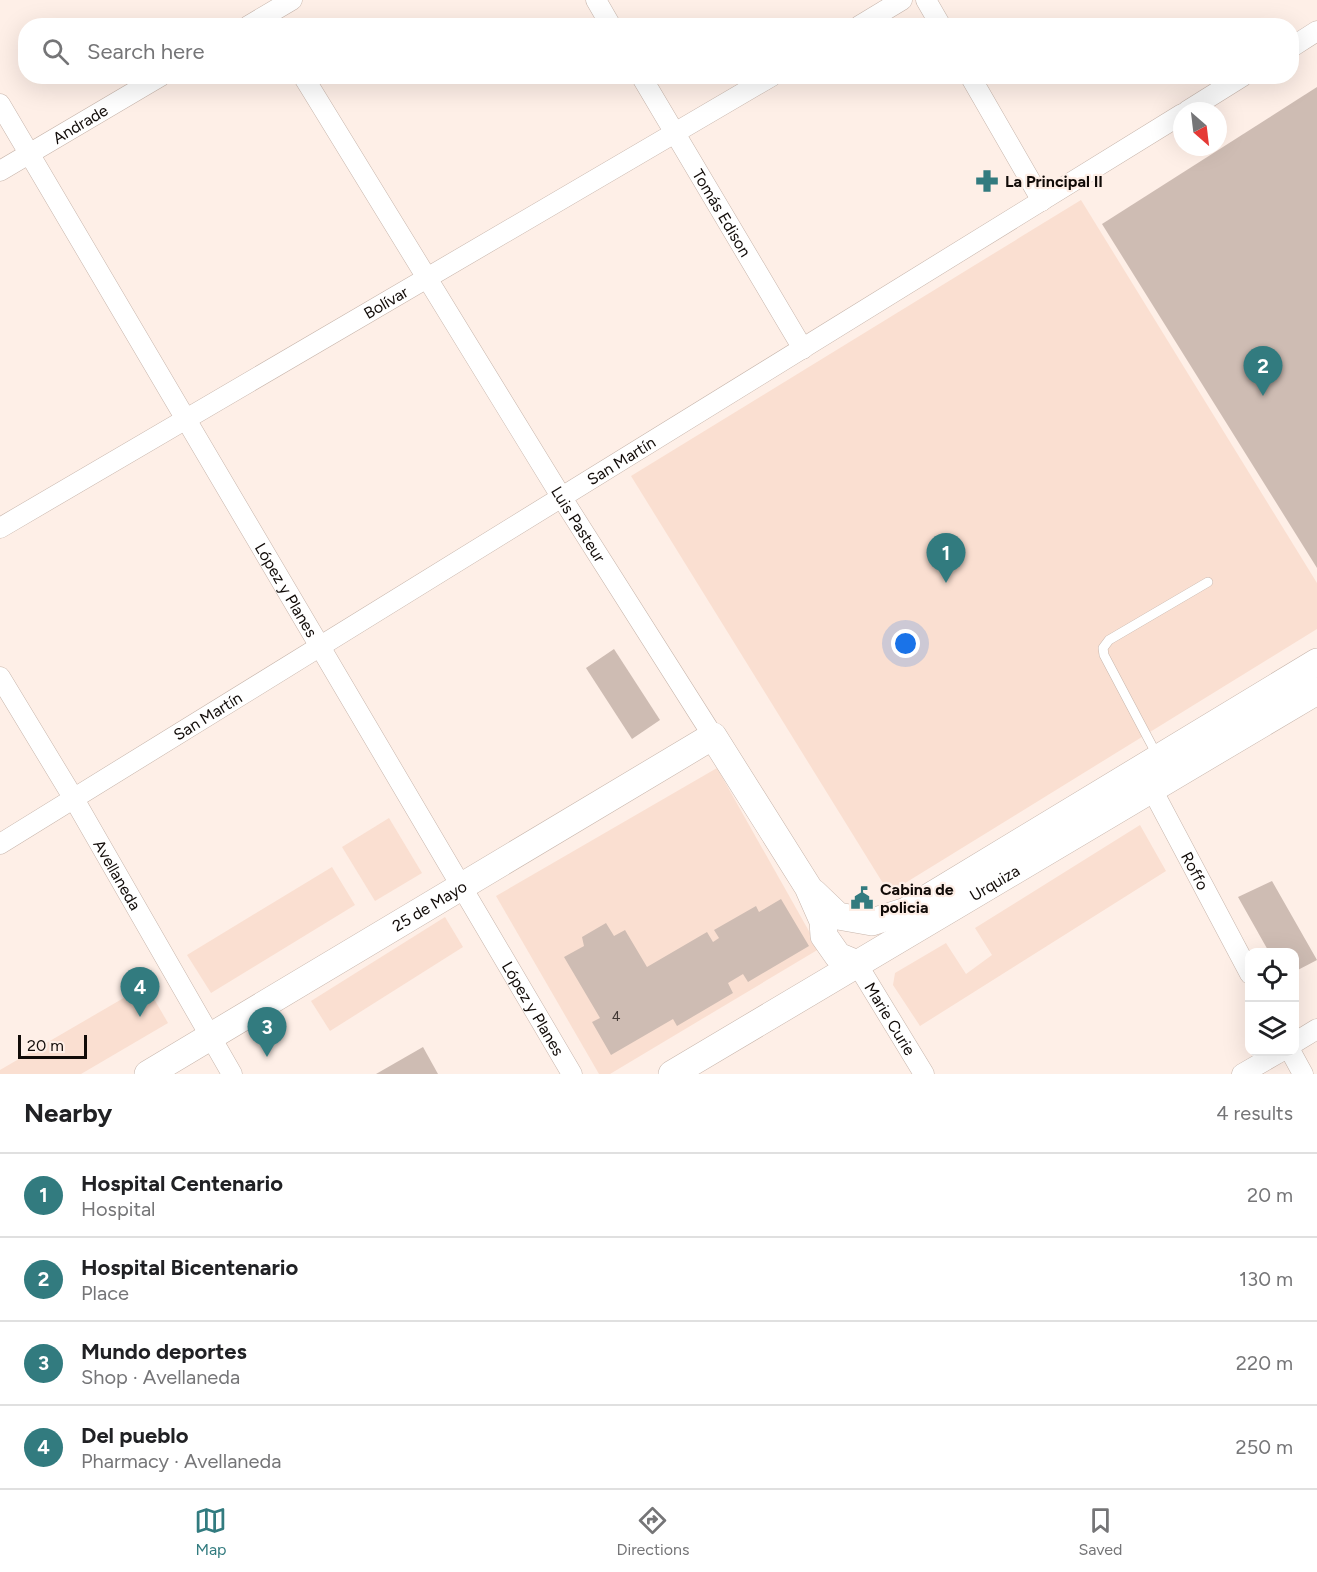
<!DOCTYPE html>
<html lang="en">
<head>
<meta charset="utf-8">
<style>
  body { margin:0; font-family:Figtree,sans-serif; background:#f2f2f2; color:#202124 }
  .controls { position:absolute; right:18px; bottom:18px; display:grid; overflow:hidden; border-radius:12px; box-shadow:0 6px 24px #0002 }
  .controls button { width:54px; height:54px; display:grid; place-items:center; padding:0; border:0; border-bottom:2px solid #e0e0e0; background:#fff; color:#202124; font:30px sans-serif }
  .compass { position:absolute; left:1173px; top:102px; width:54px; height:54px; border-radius:50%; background:#fff; box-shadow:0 6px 24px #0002; rotate:152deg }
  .scale { position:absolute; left:18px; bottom:15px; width:69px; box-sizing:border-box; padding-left:6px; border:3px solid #110b08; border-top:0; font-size:16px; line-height:21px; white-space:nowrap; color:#110b08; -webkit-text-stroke:4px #feefe7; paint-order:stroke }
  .you { position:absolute; left:906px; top:644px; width:21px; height:21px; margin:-15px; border:4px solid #fff; border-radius:50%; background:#1a73e8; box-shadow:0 0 0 9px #1a73e833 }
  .badge { display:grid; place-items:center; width:39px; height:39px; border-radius:50%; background:#327b7f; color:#fff; font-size:20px; font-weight:700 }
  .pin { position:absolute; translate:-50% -50px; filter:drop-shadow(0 2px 3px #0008) }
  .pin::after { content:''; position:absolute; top:32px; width:21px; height:18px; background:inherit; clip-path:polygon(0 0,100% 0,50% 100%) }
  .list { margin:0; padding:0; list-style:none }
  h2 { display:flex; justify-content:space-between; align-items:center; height:78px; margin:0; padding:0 24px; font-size:26px }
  h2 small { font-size:20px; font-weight:400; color:#757577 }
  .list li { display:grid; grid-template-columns:39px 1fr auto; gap:18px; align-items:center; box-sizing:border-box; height:84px; padding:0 24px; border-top:2px solid #e0e0e0 }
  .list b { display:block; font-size:22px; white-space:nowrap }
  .list p { margin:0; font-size:20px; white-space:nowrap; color:#757577 }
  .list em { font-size:20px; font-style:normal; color:#757577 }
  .icon { flex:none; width:33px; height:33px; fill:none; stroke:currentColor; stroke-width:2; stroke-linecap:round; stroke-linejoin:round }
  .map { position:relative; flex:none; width:1317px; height:1074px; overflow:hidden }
  .search { position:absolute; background:#fff; box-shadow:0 6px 24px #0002; left:18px; right:18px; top:18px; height:66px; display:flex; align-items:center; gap:15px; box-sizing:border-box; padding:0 21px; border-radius:24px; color:#757577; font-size:22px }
  .sheet { height:414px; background:#fff }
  nav { display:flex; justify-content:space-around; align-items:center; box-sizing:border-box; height:84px; border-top:2px solid #e0e0e0; background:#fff; font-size:16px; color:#757577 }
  nav a { display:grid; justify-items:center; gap:3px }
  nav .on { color:#327b7f }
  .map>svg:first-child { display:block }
  .built { fill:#fadfd1 }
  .building { fill:#cebcb3 }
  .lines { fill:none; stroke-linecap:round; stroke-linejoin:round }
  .lane-casing { stroke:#c7b5ab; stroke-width:10 }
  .street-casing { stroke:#c7b5ab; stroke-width:21 }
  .secondary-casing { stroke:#c7b5ab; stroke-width:28 }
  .lane { stroke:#fff; stroke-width:9 }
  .street { stroke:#fff; stroke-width:20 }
  .secondary { stroke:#fff; stroke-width:27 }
  .labels { text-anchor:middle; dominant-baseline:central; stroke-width:4.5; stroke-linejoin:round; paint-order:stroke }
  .number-label { font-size:14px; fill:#403733 }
  .street-label { font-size:16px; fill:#110b08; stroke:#feefe7 }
  .poi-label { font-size:16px; font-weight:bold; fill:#110b08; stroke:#feefe7; text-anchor:start }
</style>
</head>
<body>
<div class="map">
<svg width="1317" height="1074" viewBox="0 0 1317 1074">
  <rect width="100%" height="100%" fill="#feefe7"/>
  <g class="built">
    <path d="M1081 200 1317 583V629L889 893 631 476Z"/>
    <path d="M717 768 819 949 610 1074H599L496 896Z"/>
    <path d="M389 818 422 873 375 901 342 847Z"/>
    <path d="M1140 825 1166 871 920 1026 893 985 895 973 946 943 966 974 992 955 975 928Z"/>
    <path d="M332 867 355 905 211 993 187 955Z"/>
    <path d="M445 917 463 947 330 1031 311 1001Z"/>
    <path d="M146 985 168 1023 81 1074H0V1070Z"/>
  </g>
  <g class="building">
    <path d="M1317 87V568L1102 224Z"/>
    <path d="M614 649 660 720 632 739 586 668Z"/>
    <path d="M1272 881 1317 960 1294 972V952H1269L1238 897Z"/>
    <path d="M781 899 809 946 748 982 743 974 728 983 733 993 677 1026 673 1019 611 1055 592 1022 600 1018 564 957 584 946 582 937 606 923 614 936 625 930 647 967 707 932 713 942 719 938 714 930 756 906 759 912Z"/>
    <path d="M423 1047 438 1074H376Z"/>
  </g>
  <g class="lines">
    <g class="lane-casing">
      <path id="lane" d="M1158 757 1104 655 1103 648 1109 640 1208 582"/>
    </g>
    <g class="street-casing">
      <g id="street">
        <path d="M596 0 611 26"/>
        <path d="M926 0 941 26"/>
        <path d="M248 26 292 0"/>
        <path d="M859 26 902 0"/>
        <path d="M1292 47 1317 31"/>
        <path id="s1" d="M303 76 562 498 713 736"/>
        <path id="s2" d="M641 76 803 349"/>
        <path d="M970 76 1042 201"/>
        <path id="s3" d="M0 104 572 1074"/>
        <path d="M1187 111 1243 76"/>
        <path id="s4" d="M0 171 161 76"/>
        <path id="s5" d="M0 528 772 76"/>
        <path id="s6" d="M0 677 74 799 232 1074"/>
        <path id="s7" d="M1146 778 1250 974"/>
        <path id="s8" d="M0 844 1182 114"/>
        <path id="s9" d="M857 964 924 1074"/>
        <path d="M1294 1043 1317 1029"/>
        <path d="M1291 1052 1303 1074"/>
        <path d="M1242 1074 1280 1052"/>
      </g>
    </g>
    <g class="secondary-casing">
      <g id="secondary">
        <path d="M814 893 838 916 872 922 906 911 1317 662"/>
        <path id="s10" d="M148 1074 713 736 808 887 823 921 824 936 838 956 857 964"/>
        <path id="s11" d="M672 1074 1317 691"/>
      </g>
    </g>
    <use href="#lane" class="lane"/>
    <use href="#street" class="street"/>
    <use href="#secondary" class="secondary"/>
  </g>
  <defs>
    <g id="pharmacy-bare" transform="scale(1.8)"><path d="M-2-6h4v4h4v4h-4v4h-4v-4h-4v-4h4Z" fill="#327b7f" stroke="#feefe7" stroke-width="2.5" paint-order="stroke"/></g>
    <g id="civic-bare" transform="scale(1.8)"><path d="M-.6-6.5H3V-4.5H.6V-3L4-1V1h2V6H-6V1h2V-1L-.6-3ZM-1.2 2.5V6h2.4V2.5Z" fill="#327b7f" stroke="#feefe7" stroke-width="2.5" paint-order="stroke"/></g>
  </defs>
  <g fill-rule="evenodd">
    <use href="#pharmacy-bare" x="987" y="181"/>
    <use href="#civic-bare" x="862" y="898"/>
  </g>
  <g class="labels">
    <g class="number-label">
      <text x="616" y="1016">4</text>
    </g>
    <g class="street-label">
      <text stroke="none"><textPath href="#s4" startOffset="93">Andrade</textPath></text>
      <text stroke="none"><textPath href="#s2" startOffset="159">Tomás Edison</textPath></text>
      <text stroke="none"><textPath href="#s5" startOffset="447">Bolívar</textPath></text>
      <text stroke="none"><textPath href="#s8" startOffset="730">San Martín</textPath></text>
      <text stroke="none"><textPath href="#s1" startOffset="526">Luis Pasteur</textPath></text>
      <text stroke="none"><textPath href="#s3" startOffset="564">López y Planes</textPath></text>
      <text stroke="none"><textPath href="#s8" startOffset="244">San Martín</textPath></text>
      <text stroke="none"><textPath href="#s7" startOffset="105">Roffo</textPath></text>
      <text stroke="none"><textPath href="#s6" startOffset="230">Avellaneda</textPath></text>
      <text stroke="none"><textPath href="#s11" startOffset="375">Urquiza</textPath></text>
      <text stroke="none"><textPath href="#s10" startOffset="328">25 de Mayo</textPath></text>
      <text stroke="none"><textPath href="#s3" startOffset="1050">López y Planes</textPath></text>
      <text stroke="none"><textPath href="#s9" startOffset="64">Marie Curie</textPath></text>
    </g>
    <g class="poi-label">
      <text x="1005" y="181">La Principal II</text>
      <text x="880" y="889">Cabina de<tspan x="880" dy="18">policia</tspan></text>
    </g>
  </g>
</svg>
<div class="controls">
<button><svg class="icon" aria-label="locate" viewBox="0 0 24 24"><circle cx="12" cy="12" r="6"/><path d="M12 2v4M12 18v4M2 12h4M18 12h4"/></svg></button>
<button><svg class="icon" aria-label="layers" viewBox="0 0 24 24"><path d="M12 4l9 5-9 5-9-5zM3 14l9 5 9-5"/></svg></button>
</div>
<svg class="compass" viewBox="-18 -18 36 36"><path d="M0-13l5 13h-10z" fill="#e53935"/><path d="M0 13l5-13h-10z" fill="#757577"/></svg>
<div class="scale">20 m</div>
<div class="you"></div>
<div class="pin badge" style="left:946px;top:583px">1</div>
<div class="pin badge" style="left:1263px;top:396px">2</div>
<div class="pin badge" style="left:267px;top:1057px">3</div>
<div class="pin badge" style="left:140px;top:1017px">4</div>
<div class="search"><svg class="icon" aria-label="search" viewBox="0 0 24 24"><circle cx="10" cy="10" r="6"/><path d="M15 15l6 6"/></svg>Search here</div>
</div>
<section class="sheet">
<h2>Nearby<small>4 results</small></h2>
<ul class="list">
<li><span class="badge">1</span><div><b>Hospital Centenario</b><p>Hospital</p></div><em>20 m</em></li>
<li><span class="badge">2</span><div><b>Hospital Bicentenario</b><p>Place</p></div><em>130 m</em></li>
<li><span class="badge">3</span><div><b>Mundo deportes</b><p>Shop · Avellaneda</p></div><em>220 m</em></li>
<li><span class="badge">4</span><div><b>Del pueblo</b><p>Pharmacy · Avellaneda</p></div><em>250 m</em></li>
</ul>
</section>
<nav>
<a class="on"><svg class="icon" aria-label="map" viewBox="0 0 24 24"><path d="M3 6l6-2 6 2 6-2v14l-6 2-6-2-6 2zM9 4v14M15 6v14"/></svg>Map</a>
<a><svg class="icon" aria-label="directions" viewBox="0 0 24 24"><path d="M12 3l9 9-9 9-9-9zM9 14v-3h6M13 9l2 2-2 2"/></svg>Directions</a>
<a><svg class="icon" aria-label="saved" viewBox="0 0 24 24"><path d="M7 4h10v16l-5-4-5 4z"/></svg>Saved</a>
</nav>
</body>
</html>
